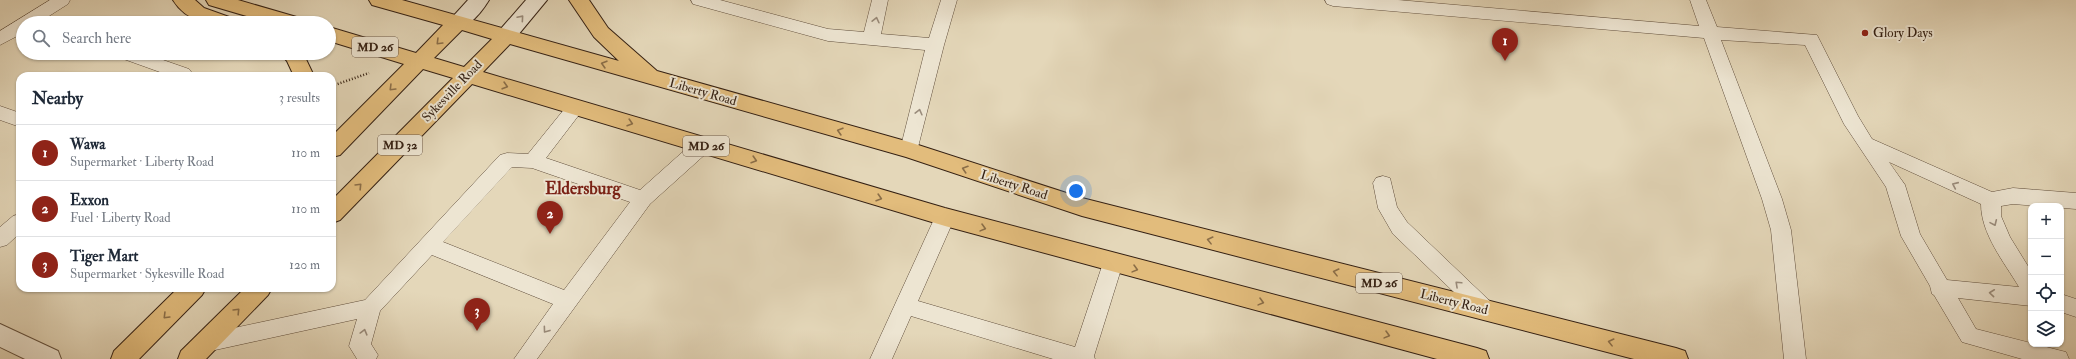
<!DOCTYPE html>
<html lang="en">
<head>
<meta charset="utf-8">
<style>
  body { margin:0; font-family:"IM FELL Double Pica",serif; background:#f6f6f7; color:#1f2937 }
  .controls { position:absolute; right:12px; bottom:12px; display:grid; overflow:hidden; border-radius:8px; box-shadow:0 1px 3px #0004 }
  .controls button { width:36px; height:36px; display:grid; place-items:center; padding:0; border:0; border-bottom:1px solid #e0e1e3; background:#fff; color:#1f2937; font:20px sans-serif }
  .you { position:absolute; left:1076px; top:191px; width:14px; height:14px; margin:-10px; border:3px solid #fff; border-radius:50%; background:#1a73e8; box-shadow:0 0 0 6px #1a73e833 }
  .badge { display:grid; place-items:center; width:26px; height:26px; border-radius:50%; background:#8f2418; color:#fff; font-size:13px; font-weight:700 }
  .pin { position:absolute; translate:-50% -33px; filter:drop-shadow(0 1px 2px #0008) }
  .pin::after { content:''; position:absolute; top:21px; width:14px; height:12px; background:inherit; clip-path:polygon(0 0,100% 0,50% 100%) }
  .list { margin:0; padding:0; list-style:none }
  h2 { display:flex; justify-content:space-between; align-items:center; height:52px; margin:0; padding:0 16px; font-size:17px }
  h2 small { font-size:13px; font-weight:400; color:#747a83 }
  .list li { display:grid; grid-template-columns:26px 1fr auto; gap:12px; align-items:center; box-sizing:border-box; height:56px; padding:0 16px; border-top:1px solid #e0e1e3 }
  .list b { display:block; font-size:15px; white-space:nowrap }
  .list p { margin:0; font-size:13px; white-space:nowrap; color:#747a83 }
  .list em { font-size:13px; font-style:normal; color:#747a83 }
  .icon { flex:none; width:22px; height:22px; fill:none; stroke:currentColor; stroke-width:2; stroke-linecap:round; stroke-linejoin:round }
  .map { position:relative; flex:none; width:2076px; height:359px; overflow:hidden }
  .search { position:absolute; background:#fff; box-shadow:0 1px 3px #0004; left:16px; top:16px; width:320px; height:44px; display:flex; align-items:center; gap:10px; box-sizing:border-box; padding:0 14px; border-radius:22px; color:#747a83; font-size:15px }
  .panel { position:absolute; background:#fff; box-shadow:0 1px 3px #0004; left:16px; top:72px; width:320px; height:220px; border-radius:12px }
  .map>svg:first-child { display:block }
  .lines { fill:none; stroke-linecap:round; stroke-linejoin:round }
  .lane-casing { stroke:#604e3c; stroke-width:1 }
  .street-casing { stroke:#604e3c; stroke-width:2 }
  .secondary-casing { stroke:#342013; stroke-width:2 }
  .primary-casing { stroke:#342013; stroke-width:2 }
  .path { stroke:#342013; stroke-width:2.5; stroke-dasharray:1 2; stroke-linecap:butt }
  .lane { fill:#ede5d2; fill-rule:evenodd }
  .street { fill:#ede5d2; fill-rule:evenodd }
  .secondary { fill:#ede5d2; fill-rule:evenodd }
  .primary { fill:#e2bc7c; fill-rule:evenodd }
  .oneway { stroke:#9a8c7c }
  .oneway2 { stroke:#8b6e48 }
  .poi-dot { fill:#8f2418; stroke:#ede5d2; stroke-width:1.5 }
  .labels { text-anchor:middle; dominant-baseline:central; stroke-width:4; stroke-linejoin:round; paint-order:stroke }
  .shield { fill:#ede5d2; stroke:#6c5b4c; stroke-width:1 }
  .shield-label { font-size:12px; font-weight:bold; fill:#342013 }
  .poi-label { font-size:13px; fill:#342013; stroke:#ede5d2; text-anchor:start }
  .street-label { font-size:13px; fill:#342013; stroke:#ede5d2 }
  .district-label { font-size:17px; font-weight:bold; fill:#7a1f14; stroke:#ede5d2 }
</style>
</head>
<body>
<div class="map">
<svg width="2076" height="359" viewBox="0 0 2076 359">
  <rect width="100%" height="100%" fill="#e4d7b9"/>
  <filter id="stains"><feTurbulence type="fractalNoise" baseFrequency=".005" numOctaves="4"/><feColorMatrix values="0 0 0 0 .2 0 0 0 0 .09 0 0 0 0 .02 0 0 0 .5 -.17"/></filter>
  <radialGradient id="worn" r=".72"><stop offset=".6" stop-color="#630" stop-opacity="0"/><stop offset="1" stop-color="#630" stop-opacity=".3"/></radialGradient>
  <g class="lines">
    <g class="lane-casing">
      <g id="lane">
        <path d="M50 0H70L68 4 38 23H23V33L0 45V31Z"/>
        <path d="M691 0H720L828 29 864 32 872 0H888L881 34 929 38 941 0H957L944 45 916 155 909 157 902 155 900 150 925 50 828 41 693 4Z"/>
        <path d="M1325 0H1398L1699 26 1690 0H1706L1717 27 1817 35 1858 116 1872 139 1992 192 2013 188 2076 193V209L2013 204 2001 206V216L2010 237 2031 271V306L1958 298 1976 329 2058 350 2066 352 2069 359H2022L1962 342 1934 295 1932 294 1930 286 1901 236 1886 187 1844 124 1805 45 1721 40 1782 199 1791 230 1806 359H1784L1771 230 1762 199 1704 38 1333 6 1327 4ZM1889 162 1981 204C1981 234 2004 262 2019 287L1947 280 1920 234 1905 185Z"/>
        <path d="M115 53H143L189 69 192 73 190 76H171L118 57Z"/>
        <path d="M576 100 582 102 585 107 546 158 640 190 696 140 703 138 710 140 712 145 710 150 650 204 537 359H514L553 304 432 255 380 311 371 344 378 355 376 359H357L349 346 357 319 206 352 198 350 195 343 198 336 206 334 365 300 500 155 507 153 528 154 570 102ZM512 167 532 168 630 202 564 290 443 242Z"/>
        <path d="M0 106 20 113V127L0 120Z"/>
        <path d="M1383 176 1390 178 1397 207 1407 222 1494 305 1497 311 1494 317 1487 320 1480 317 1393 234 1378 208 1373 183 1376 178Z"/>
        <path d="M945 209 952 211 955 217 918 301 1075 347 1103 263 1106 257 1113 255 1120 257 1123 263 1094 356 1095 359H1053L911 316 892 359H870L935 217 938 211Z"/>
        <path d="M20 214V233L7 245 0 247V227L13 216Z"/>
        <path d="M2061 294 2076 299V317L2061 312Z"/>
      </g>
    </g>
    <g class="street-casing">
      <path id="street" d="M0 324 58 351 61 359H25L0 347Z"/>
    </g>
    <g class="secondary-casing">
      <g id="secondary">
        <path d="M468 0H489C481 13 467 31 451 27L448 22Z"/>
        <path d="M526 0H547L513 41 506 43 499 41 496 36 499 31Z"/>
      </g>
    </g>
    <g class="primary-casing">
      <g id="primary">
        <path d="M173 0H195L204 8 232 18 235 23C210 23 188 24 173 0Z"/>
        <path d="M206 0H238L300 18 303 23H270L209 5Z"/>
        <path d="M369 0H402L619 61 594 37 569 0H589L608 28 657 71 909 142 1082 198 1676 348 1685 351 1688 359H1634L1082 216 906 157 510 44 483 72 945 208 1477 348 1486 351 1489 359H1437L945 226 472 84 340 220 332 223V200L453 78 423 69 340 155 332 157V136L404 64 329 41V27L416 53 443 25 372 5ZM462 30 492 39 464 67 434 58Z"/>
        <path d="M280 53H303L314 76H294L287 61Z"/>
        <path d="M178 288H206L202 295 139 359H111L114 351Z"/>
        <path d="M245 288H272L268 295 206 359H178L181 351Z"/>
      </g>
    </g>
    <path class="path" d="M332 86 369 73"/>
    <use href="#lane" class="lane"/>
    <use href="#street" class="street"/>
    <use href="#secondary" class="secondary"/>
    <use href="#primary" class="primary"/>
  </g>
  <defs><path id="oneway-chevron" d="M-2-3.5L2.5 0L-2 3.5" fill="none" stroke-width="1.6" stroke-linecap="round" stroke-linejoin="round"/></defs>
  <g class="oneway">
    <use href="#oneway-chevron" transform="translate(521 18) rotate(-49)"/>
    <use href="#oneway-chevron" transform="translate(876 20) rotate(-77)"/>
    <use href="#oneway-chevron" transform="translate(919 112) rotate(-76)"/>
    <use href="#oneway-chevron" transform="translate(1955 185) rotate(-156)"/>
    <use href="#oneway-chevron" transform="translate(1994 223) rotate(66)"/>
    <use href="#oneway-chevron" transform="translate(1458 284) rotate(-137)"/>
    <use href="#oneway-chevron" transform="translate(1992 293) rotate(-174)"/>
    <use href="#oneway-chevron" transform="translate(546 330) rotate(126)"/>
    <use href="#oneway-chevron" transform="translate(364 332) rotate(-75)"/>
  </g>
  <g class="oneway2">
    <use href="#oneway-chevron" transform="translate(439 42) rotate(135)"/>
    <use href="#oneway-chevron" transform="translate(604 64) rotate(-164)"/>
    <use href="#oneway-chevron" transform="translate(505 86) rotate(16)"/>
    <use href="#oneway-chevron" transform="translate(392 88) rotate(135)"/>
    <use href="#oneway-chevron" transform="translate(630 123) rotate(17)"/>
    <use href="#oneway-chevron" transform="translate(840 131) rotate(-164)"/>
    <use href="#oneway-chevron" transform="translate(754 160) rotate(17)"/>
    <use href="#oneway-chevron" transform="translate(965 169) rotate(-162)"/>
    <use href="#oneway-chevron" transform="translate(359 186) rotate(-46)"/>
    <use href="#oneway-chevron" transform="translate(879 198) rotate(17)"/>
    <use href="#oneway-chevron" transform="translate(983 228) rotate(15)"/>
    <use href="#oneway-chevron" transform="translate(1210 240) rotate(-166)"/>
    <use href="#oneway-chevron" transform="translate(1135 269) rotate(15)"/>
    <use href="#oneway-chevron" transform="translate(1336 272) rotate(-166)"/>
    <use href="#oneway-chevron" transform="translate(1261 302) rotate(15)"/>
    <use href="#oneway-chevron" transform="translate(237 311) rotate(-46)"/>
    <use href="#oneway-chevron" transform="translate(166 316) rotate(135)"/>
    <use href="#oneway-chevron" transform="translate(1387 335) rotate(15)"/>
    <use href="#oneway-chevron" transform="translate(1611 342) rotate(-166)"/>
  </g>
  <circle class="poi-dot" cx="1865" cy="33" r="4"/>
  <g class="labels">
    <g class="shield">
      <rect x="352" y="37" width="46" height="20" rx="3"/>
      <rect x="378" y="135" width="44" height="20" rx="3"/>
      <rect x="683" y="136" width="46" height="20" rx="3"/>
      <rect x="1356" y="273" width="46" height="20" rx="3"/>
    </g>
    <g class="shield-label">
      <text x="375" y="47">MD 26</text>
      <text x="400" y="145">MD 32</text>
      <text x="706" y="146">MD 26</text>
      <text x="1379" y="283">MD 26</text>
    </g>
    <g class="poi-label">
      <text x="1873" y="33">Glory Days</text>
    </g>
    <g class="street-label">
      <text transform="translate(452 91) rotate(-46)">Sykesville Road</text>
      <text transform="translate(703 92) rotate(16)">Liberty Road</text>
      <text transform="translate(1014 185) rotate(18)">Liberty Road</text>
      <text transform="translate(1454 302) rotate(14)">Liberty Road</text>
    </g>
    <g class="district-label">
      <text x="583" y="188">Eldersburg</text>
    </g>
  </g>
  <rect width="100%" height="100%" filter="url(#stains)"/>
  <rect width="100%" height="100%" fill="url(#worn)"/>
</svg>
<div class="controls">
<button>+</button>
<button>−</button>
<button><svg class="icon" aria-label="locate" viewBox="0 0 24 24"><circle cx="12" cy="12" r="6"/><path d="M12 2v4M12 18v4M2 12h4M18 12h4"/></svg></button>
<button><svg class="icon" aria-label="layers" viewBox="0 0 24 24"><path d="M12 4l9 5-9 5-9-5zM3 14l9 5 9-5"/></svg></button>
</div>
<div class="you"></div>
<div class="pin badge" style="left:1505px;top:61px">1</div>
<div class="pin badge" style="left:550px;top:234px">2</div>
<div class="pin badge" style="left:477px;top:331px">3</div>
<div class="search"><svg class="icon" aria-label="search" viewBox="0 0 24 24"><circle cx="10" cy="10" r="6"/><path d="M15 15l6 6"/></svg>Search here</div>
<section class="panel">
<h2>Nearby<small>3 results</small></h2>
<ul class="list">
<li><span class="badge">1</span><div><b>Wawa</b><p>Supermarket · Liberty Road</p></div><em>110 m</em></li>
<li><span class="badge">2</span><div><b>Exxon</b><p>Fuel · Liberty Road</p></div><em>110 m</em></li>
<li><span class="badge">3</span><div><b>Tiger Mart</b><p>Supermarket · Sykesville Road</p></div><em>120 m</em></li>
</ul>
</section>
</div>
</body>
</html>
